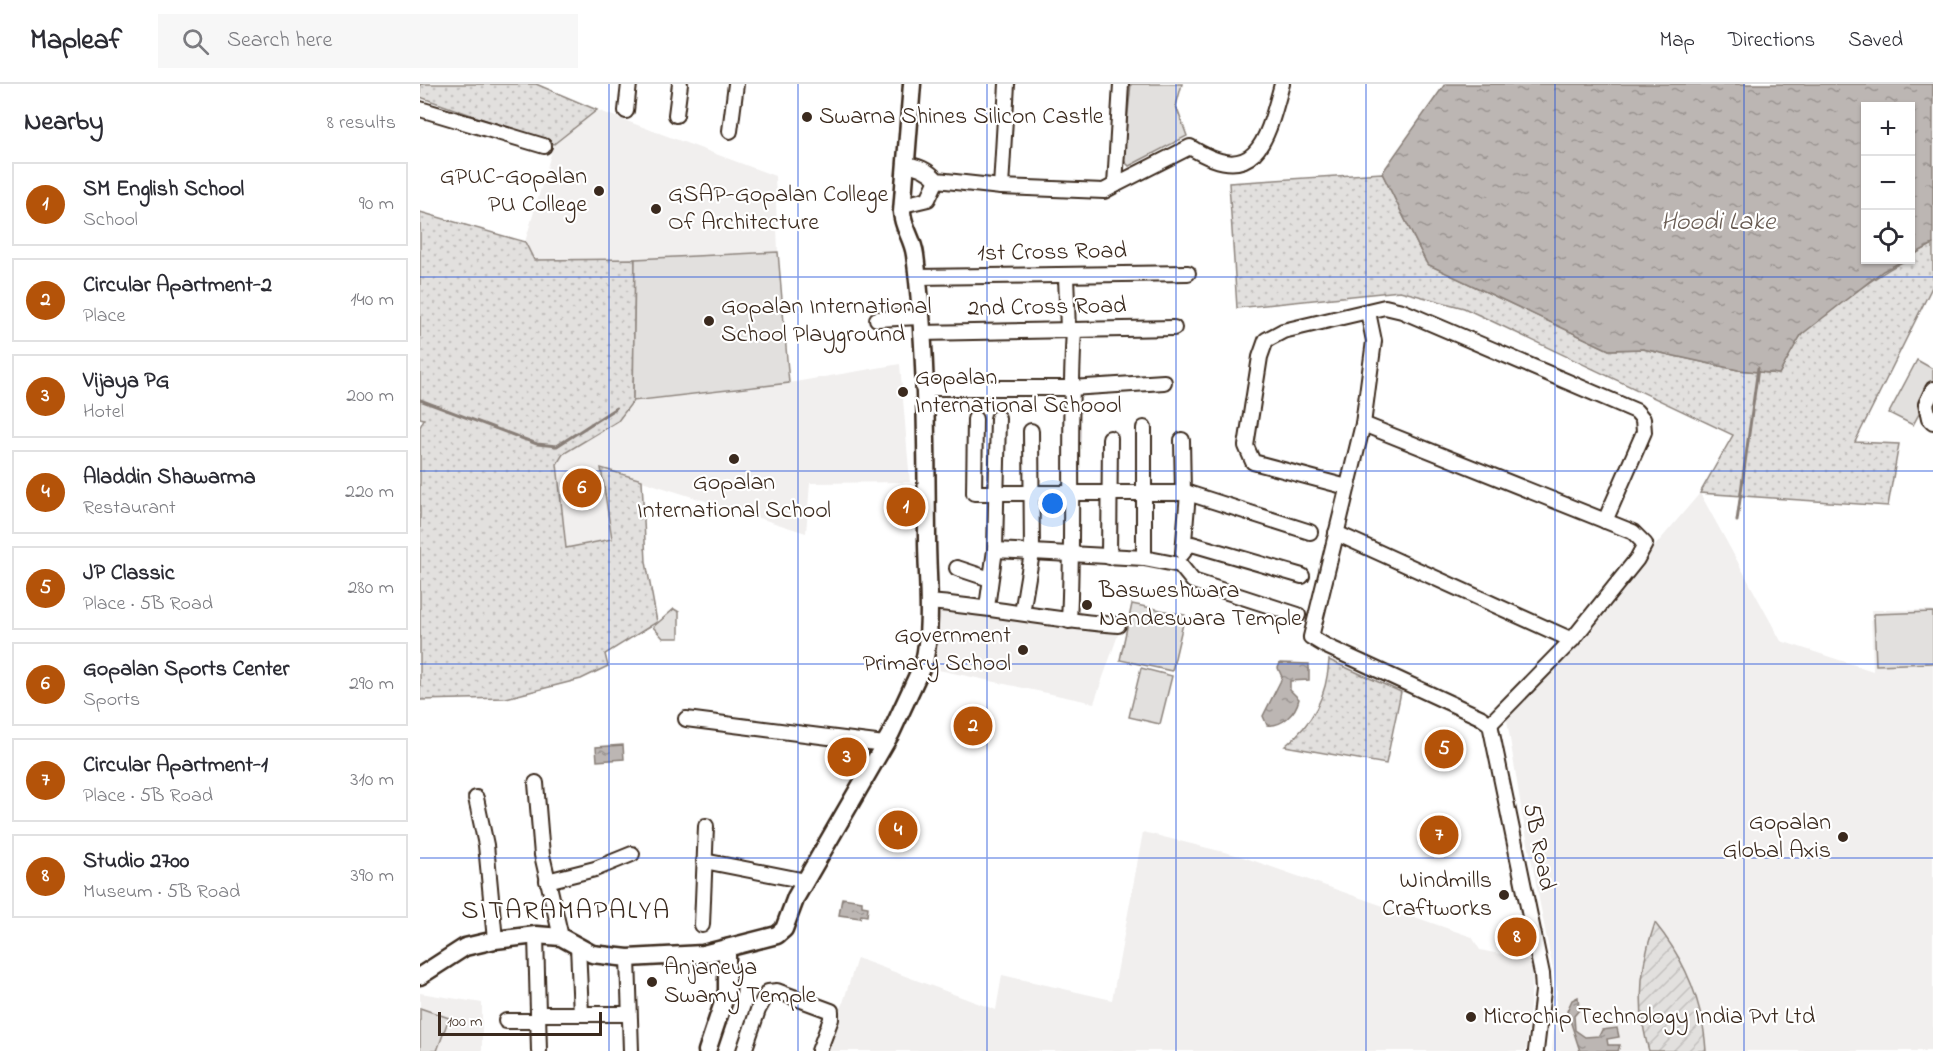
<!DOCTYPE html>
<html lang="en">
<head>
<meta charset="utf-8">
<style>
  body { margin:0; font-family:"Indie Flower",sans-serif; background:#f7f7f7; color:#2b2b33 }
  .controls { position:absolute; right:18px; top:18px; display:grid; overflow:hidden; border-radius:0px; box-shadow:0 2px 4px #0004 }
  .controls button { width:54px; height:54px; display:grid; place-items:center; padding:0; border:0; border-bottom:2px solid #e1e1e2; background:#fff; color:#2b2b33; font:30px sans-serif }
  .scale { position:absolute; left:18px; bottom:15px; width:164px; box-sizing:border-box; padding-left:6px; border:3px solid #3b2a1e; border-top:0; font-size:16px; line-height:21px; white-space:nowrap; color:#3b2a1e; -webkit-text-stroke:4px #fff; paint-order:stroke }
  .you { position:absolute; left:633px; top:420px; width:21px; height:21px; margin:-15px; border:4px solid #fff; border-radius:50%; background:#1a73e8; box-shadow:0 0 0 9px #1a73e833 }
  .badge { display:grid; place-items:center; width:39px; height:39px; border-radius:50%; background:#b45309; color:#fff; font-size:20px; font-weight:700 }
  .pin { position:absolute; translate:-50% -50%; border:3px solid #fff; box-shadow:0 2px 6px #0006 }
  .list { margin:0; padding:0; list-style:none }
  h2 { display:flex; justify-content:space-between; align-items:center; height:78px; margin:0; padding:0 24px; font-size:26px }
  h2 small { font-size:20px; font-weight:400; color:#7c7c81 }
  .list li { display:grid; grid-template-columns:39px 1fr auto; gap:18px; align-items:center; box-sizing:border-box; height:84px; margin:0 12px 12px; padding:0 12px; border:2px solid #e1e1e2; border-radius:0px }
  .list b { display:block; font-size:22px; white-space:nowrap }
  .list p { margin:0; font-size:20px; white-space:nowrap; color:#7c7c81 }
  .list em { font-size:20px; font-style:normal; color:#7c7c81 }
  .icon { flex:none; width:33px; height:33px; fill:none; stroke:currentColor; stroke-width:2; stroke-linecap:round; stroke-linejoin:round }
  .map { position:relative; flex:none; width:1513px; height:967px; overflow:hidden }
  header { display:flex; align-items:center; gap:36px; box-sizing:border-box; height:84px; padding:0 30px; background:#fff; border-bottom:2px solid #e1e1e2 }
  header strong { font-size:28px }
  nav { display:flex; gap:33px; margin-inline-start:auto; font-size:21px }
  .search { width:420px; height:54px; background:#f7f7f7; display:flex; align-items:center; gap:15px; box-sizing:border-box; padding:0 21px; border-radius:0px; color:#7c7c81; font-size:22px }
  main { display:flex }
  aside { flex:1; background:#fff }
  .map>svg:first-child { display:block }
  .built { fill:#f1efee }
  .grass { fill:url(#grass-dots); stroke:#8e857e; stroke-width:1.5 }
  .park { fill:#e2e0de; stroke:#8e857e; stroke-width:1.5 }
  .garden { fill:url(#garden-furrows); stroke:#8e857e; stroke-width:1.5 }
  .water { fill:url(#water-ripples); stroke:#887e77; stroke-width:1.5 }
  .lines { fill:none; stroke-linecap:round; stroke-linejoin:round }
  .stream { stroke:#887e77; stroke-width:3 }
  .minor-casing { stroke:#3b2a1e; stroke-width:18 }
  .tertiary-casing { stroke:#3b2a1e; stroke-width:21 }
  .minor { stroke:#fff; stroke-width:14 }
  .tertiary { stroke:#fff; stroke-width:16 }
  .grid { fill:none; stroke:#1d4ed8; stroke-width:1.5; stroke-opacity:0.55 }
  .poi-dot { fill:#3b2a1e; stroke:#fff; stroke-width:2 }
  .labels { text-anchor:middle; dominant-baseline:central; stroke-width:4.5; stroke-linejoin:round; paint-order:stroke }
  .poi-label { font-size:24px; fill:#3b2a1e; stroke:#fff; text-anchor:start }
  .street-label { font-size:24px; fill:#3b2a1e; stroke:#fff }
  .water-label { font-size:26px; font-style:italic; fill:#685b52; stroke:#fff }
  .quarter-label { font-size:27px; letter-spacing:1.5px; fill:#3b2a1e; stroke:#fff }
</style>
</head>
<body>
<header>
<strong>Mapleaf</strong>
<div class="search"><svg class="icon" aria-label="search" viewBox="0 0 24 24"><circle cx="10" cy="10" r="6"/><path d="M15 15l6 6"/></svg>Search here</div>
<nav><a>Map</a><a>Directions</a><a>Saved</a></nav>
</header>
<main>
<aside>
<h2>Nearby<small>8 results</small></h2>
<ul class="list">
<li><span class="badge">1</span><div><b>SM English School</b><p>School</p></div><em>90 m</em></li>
<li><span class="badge">2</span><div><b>Circular Apartment-2</b><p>Place</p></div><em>140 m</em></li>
<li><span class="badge">3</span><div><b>Vijaya PG</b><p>Hotel</p></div><em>200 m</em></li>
<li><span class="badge">4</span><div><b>Aladdin Shawarma</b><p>Restaurant</p></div><em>220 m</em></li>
<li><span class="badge">5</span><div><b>JP Classic</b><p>Place · 5B Road</p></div><em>280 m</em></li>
<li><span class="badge">6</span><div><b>Gopalan Sports Center</b><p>Sports</p></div><em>290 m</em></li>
<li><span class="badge">7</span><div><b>Circular Apartment-1</b><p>Place · 5B Road</p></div><em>310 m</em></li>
<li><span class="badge">8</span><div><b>Studio 2700</b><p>Museum · 5B Road</p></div><em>390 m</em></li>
</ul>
</aside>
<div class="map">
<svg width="1513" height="967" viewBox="0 0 1513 967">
  <defs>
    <pattern id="grass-dots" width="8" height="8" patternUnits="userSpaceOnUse" patternTransform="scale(1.5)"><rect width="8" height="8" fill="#e2e0de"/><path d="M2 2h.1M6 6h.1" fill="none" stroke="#c3c0be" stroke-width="1.8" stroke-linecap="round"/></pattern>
    <pattern id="garden-furrows" width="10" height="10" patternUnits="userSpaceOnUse" patternTransform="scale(1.5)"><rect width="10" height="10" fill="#e2e0de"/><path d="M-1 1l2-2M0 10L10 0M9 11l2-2" fill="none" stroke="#c3c0be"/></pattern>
    <pattern id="water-ripples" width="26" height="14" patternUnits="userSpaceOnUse" patternTransform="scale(1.5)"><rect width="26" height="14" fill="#bcb6b3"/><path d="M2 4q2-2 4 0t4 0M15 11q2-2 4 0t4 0" fill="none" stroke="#9a9491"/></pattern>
  </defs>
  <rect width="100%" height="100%" fill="#fff"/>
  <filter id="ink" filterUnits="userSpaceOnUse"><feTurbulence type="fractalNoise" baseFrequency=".0167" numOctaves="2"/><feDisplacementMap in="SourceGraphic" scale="12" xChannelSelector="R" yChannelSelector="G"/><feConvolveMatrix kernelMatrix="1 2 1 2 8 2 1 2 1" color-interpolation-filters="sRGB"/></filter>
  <g filter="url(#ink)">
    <g class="built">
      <path d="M177 26 355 92 358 168 215 175 114 176 105 158 134 60Z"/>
      <path d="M480 280 490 398 390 399 386 449 181 384 192 455 146 464 137 380 143 370 198 337 213 317 369 299Z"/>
      <path d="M1280 409 1361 557 1453 587 1451 526H1513V967H1132L1137 906 1102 729 1087 636Z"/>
      <path d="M515 522 699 548 674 619 514 585Z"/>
      <path d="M723 748 820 772 1052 853 1060 866 1114 877 1106 967H408L437 874 576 926 582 891 692 916Z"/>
      <path d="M0 909 62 919V967H0Z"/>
    </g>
    <g class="grass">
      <path d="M0 0H116L177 26 134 60 0 13Z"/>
      <path d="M962 89 1007 180 1189 266 1223 265 1318 286 1359 290C1366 278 1372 264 1380 253 1390 239 1476 176 1490 176L1491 172 1513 160V201L1435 358 1479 360 1468 422 1280 409 1313 351 1044 224 980 207 817 224 809 99Z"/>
      <path d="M0 128 105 158 114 176 215 175 213 317 198 337 143 370 137 380 146 464 192 455 181 384 222 396 226 478 237 538 185 570 188 582 161 595 86 614 0 616V343L4 335 0 334Z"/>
      <path d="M909 576 981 608 966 680 865 662C893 639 907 612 909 576Z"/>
    </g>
    <g class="park">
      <path d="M711 0H762L756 22 767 52 709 82 703 76Z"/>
      <path d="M358 168 369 299 213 317 215 175Z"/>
      <path d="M1497 276 1513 285V304L1493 341 1469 329Z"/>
      <path d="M712 520 765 531 752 587 700 576Z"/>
      <path d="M254 525 259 528V554H243L233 543Z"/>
      <path d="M1513 528V579L1456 581 1454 530Z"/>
      <path d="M721 584 752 592 740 640 709 633Z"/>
      <path d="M0 924 29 934 17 967H0Z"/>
    </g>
    <path class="garden" d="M1235 839C1266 877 1283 918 1286 967H1229C1216 924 1220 881 1235 839Z"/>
    <g class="water">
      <path d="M1025 0H1513V160L1491 172 1490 22H1446V176H1485L1463 187 1381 251 1359 290 1318 286 1223 265 1189 266 1007 180 962 89Z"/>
      <path d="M860 579 889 580V596L870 597V606L879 615C876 629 862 643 847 641L843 632 860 598 862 593 858 584Z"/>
      <path d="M203 661 204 675 177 677 176 663Z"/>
      <path d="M422 814 442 817V822L448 823 447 832 441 831 440 834 419 831Z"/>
      <path d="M1158 913 1159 926 1154 932 1155 946 1165 953 1179 952 1182 946 1197 944 1199 953 1187 955 1188 961H1200L1198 967H1160L1147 927 1152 916Z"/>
    </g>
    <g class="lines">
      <g class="stream">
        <path d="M0 316 117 360 137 362 196 324"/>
        <path d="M1317 437 1338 284"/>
      </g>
      <g class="minor-casing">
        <g id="minor">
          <path d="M0 25 124 62"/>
          <path d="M206 27 209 0"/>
          <path d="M256 31 260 0"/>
          <path d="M310 47 316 0"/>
          <path d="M485 81C498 81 508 86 517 96L581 103 684 107 695 101 701 0"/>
          <path d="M695 101 770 63C837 105 847 55 862 0"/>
          <path d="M581 103 587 0"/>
          <path d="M483 121 508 115 517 96"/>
          <path d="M646 192 648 246"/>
          <path d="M497 193 768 189"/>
          <path d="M948 228 954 257 943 340 891 553 906 562 1060 633 1070 640"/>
          <path d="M457 235 500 233"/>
          <path d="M501 249 754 244"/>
          <path d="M503 304H651L744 298"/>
          <path d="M1513 305 1506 320 1509 334 1513 338"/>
          <path d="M555 335 554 409H768L890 448"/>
          <path d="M943 340 1213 448 1225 460 1217 475 1152 556 1070 640"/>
          <path d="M762 356 763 409"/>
          <path d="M927 403 833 378 826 362 840 273 846 256 863 247 965 223 982 227 1216 327 1223 335 1224 348 1185 437"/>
          <path d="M916 449 1152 556"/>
          <path d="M765 464 772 460 882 492"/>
          <path d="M575 466 724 474 760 481 773 497 878 531"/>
          <path d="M763 469 768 409"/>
          <path d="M689 473 690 354"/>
          <path d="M724 474V344"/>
          <path d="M537 484 570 495"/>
          <path d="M509 518C572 523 635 537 698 541"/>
          <path d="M567 523 575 466 578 334"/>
          <path d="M602 529 612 469 611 347"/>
          <path d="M649 537C654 440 648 343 654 247"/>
          <path d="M266 635 464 660"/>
          <path d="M1070 640 1122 890 1123 907 1116 967"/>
          <path d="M116 699 122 771 141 853"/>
          <path d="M56 714 66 761 75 856"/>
          <path d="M284 777 386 797"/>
          <path d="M127 797 175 785 212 770"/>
          <path d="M282 841 286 742"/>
          <path d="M116 851 119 967"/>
          <path d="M158 862 161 930"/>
          <path d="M208 874 211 967"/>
          <path d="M118 930H209"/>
          <path d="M86 937H118"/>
          <path d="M324 967 338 926 348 908 357 907 411 927V935L399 967"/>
        </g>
      </g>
      <g class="tertiary-casing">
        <g id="tertiary">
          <path d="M0 892 45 863 75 856 116 851 141 853 172 870 208 874 283 870 357 851 364 845 376 813 471 649 504 578C513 537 507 495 507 454 506 361 507 264 495 171 493 155 483 144 482 128L492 0"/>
          <path d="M287 967 307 907V864"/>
        </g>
      </g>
      <use href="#minor" class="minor"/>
      <use href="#tertiary" class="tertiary"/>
    </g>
  </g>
  <path class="grid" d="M189 0V967M378 0V967M567 0V967M756 0V967M946 0V967M1135 0V967M1324 0V967M0 193H1513M0 387H1513M0 580H1513M0 774H1513"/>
  <g class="poi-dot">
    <circle cx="387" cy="33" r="6"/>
    <circle cx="179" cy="107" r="6"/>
    <circle cx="236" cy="125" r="6"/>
    <circle cx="289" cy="237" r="6"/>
    <circle cx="483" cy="308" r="6"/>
    <circle cx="314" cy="375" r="6"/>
    <circle cx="667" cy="521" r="6"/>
    <circle cx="603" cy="566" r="6"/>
    <circle cx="1423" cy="753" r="6"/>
    <circle cx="1084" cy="811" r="6"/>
    <circle cx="232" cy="898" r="6"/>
    <circle cx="1051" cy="933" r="6"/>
  </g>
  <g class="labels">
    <g class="poi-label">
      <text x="399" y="33">Swarna Shines Silicon Castle</text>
      <text x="167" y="93" text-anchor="end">GPUC-Gopalan<tspan x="167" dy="28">PU College</tspan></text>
      <text x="248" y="111">GSAP-Gopalan College<tspan x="248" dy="28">Of Architecture</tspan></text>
      <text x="301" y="223">Gopalan International<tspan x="301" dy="28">School Playground</tspan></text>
      <text x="495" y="294">Gopalan<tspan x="495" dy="28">International Schoool</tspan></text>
      <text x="314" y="399" text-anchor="middle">Gopalan<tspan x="314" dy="28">International School</tspan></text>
      <text x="679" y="507">Basweshwara<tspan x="679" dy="28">Nandeswara Temple</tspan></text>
      <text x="591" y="552" text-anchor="end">Government<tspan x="591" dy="28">Primary School</tspan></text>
      <text x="1411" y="739" text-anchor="end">Gopalan<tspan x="1411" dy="28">Global Axis</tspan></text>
      <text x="1072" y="797" text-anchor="end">Windmills<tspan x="1072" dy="28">Craftworks</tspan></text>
      <text x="244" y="884">Anjaneya<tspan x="244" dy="28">Swamy Temple</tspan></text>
      <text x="1063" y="933">Microchip Technology India Pvt Ltd</text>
    </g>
    <g class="street-label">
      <text transform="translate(632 169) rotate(-1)">1st Cross Road</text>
      <text transform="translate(627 224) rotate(-1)">2nd Cross Road</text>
      <text transform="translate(1118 763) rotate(79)">5B Road</text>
    </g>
    <g class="water-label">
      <text x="1298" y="139">Hoodi Lake</text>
    </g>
    <g class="quarter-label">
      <text x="146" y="827">SITARAMAPALYA</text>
    </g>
  </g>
</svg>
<div class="controls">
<button>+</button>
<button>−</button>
<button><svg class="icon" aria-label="locate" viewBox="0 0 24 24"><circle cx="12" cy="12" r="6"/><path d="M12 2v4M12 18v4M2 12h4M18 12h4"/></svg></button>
</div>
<div class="scale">100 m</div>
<div class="you"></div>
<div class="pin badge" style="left:486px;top:423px">1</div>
<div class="pin badge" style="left:553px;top:642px">2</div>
<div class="pin badge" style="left:427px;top:673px">3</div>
<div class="pin badge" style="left:478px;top:746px">4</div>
<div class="pin badge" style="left:1024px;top:665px">5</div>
<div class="pin badge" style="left:162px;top:404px">6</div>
<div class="pin badge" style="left:1019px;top:751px">7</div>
<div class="pin badge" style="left:1097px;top:853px">8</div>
</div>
</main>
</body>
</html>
